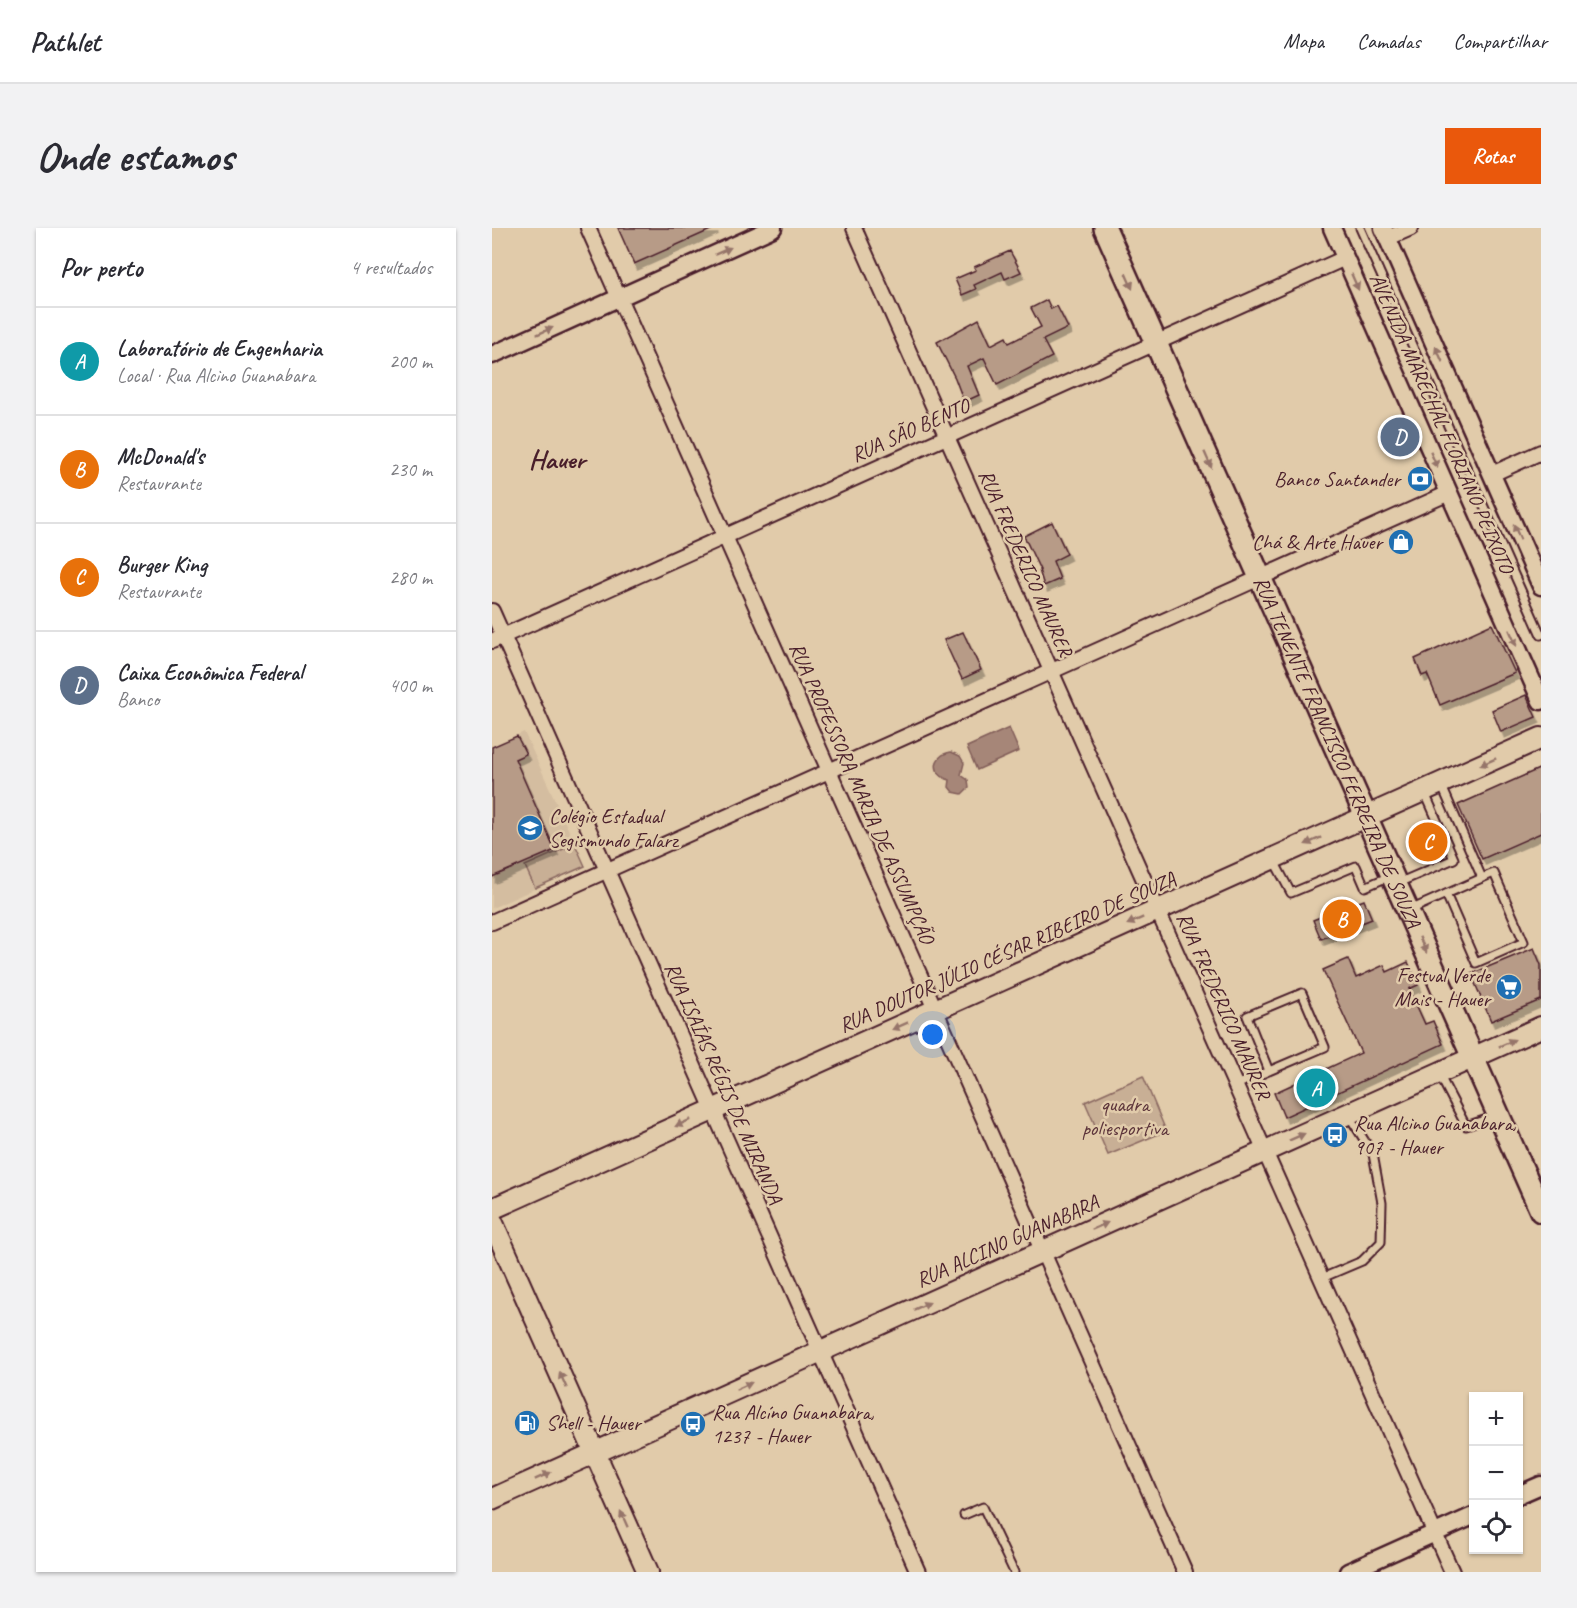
<!DOCTYPE html>
<html lang="pt">
<head>
<meta charset="utf-8">
<style>
  body { margin:0; font-family:Caveat,sans-serif; background:#f2f2f3; color:#2b2b33 }
  .controls { position:absolute; right:18px; bottom:18px; display:grid; overflow:hidden; border-radius:0px; box-shadow:0 2px 4px #0004 }
  .controls button { width:54px; height:54px; display:grid; place-items:center; padding:0; border:0; border-bottom:2px solid #e1e1e2; background:#fff; color:#2b2b33; font:30px sans-serif }
  .you { position:absolute; left:441px; top:807px; width:21px; height:21px; margin:-15px; border:4px solid #fff; border-radius:50%; background:#1a73e8; box-shadow:0 0 0 9px #1a73e833 }
  .badge { display:grid; place-items:center; width:39px; height:39px; border-radius:50%; background:#ea580c; color:#fff; font-size:20px; font-weight:700 }
  .pin { position:absolute; translate:-50% -50%; border:3px solid #fff; box-shadow:0 2px 6px #0006 }
  .list { margin:0; padding:0; list-style:none }
  h2 { display:flex; justify-content:space-between; align-items:center; height:78px; margin:0; padding:0 24px; font-size:26px }
  h2 small { font-size:20px; font-weight:400; color:#7c7c81 }
  .list li { display:grid; grid-template-columns:39px 1fr auto; gap:18px; align-items:center; box-sizing:border-box; height:108px; padding:0 24px; border-top:2px solid #e1e1e2 }
  .list b { display:block; font-size:22px; white-space:nowrap }
  .list p { margin:0; font-size:20px; white-space:nowrap; color:#7c7c81 }
  .list em { font-size:20px; font-style:normal; color:#7c7c81 }
  .icon { flex:none; width:33px; height:33px; fill:none; stroke:currentColor; stroke-width:2; stroke-linecap:round; stroke-linejoin:round }
  .map { position:relative; flex:none; width:1049px; height:1344px; overflow:hidden; border-radius:0px }
  header { display:flex; align-items:center; gap:36px; box-sizing:border-box; height:84px; padding:0 30px; background:#fff; border-bottom:2px solid #e1e1e2 }
  header strong { font-size:28px }
  nav { display:flex; gap:33px; margin-inline-start:auto; font-size:21px }
  .intro { display:flex; align-items:center; justify-content:space-between; box-sizing:border-box; height:144px; padding:0 36px }
  h1 { margin:0; font-size:42px }
  .button { padding:15px 27px; border-radius:0px; background:#ea580c; color:#fff; font-size:21px; font-weight:700 }
  main { display:flex; gap:36px; padding:0 36px }
  aside { flex:1; background:#fff; border-radius:0px; box-shadow:0 2px 4px #0004 }
  .map>svg:first-child { display:block }
  .built { fill:#d4bda0 }
  .green { fill:#c8af95; stroke:#896760; stroke-width:1.5 }
  .water { fill:#a68678; stroke:#815d59; stroke-width:1.5 }
  .building { fill:#b79b87; stroke:#4a1f2b; stroke-width:1.5; filter:url(#shadow) }
  .lines { fill:none; stroke-linecap:round; stroke-linejoin:round }
  .service-casing { stroke:#4a1f2b; stroke-width:11 }
  .minor-casing { stroke:#4a1f2b; stroke-width:18 }
  .tertiary-casing { stroke:#4a1f2b; stroke-width:21 }
  .secondary-casing { stroke:#4a1f2b; stroke-width:24 }
  .primary-casing { stroke:#4a1f2b; stroke-width:26 }
  .service { stroke:#e1cbaa; stroke-width:7 }
  .minor { stroke:#e1cbaa; stroke-width:14 }
  .tertiary { stroke:#e1cbaa; stroke-width:16 }
  .secondary { stroke:#e1cbaa; stroke-width:20 }
  .primary { stroke:#e1cbaa; stroke-width:21 }
  .oneway { fill:#96756a }
  .labels { text-anchor:middle; dominant-baseline:central; stroke-width:5; stroke-linejoin:round; paint-order:stroke }
  .street-label { font-size:21px; fill:#4a1f2b; stroke:#e1cbaa }
  .poi-label { font-size:21px; fill:#4a1f2b; stroke:#e1cbaa; text-anchor:start }
  .park-label { font-size:21px; fill:#5d353b; stroke:#e1cbaa }
  .district-label { font-size:27px; font-weight:bold; fill:#4a1f2b; stroke:#e1cbaa }
</style>
</head>
<body>
<header>
<strong>Pathlet</strong>
<nav><a>Mapa</a><a>Camadas</a><a>Compartilhar</a></nav>
</header>
<div class="intro"><h1>Onde estamos</h1><a class="button">Rotas</a></div>
<main>
<aside>
<h2>Por perto<small>4 resultados</small></h2>
<ul class="list">
<li><span class="badge" style="background:#0f9aa8">A</span><div><b>Laboratório de Engenharia</b><p>Local · Rua Alcino Guanabara</p></div><em>200 m</em></li>
<li><span class="badge" style="background:#e8710a">B</span><div><b>McDonald's</b><p>Restaurante</p></div><em>230 m</em></li>
<li><span class="badge" style="background:#e8710a">C</span><div><b>Burger King</b><p>Restaurante</p></div><em>280 m</em></li>
<li><span class="badge" style="background:#5c6f8a">D</span><div><b>Caixa Econômica Federal</b><p>Banco</p></div><em>400 m</em></li>
</ul>
</aside>
<div class="map">
<svg width="1049" height="1344" viewBox="0 0 1049 1344">
  <defs>
    <filter id="shadow"><feDropShadow dx="3.5" dy="6" stdDeviation="0" flood-color="#0004"/></filter>
  </defs>
  <rect width="100%" height="100%" fill="#e1cbaa"/>
  <filter id="ink" filterUnits="userSpaceOnUse"><feTurbulence type="fractalNoise" baseFrequency=".0167" numOctaves="2"/><feDisplacementMap in="SourceGraphic" scale="12" xChannelSelector="R" yChannelSelector="G"/><feConvolveMatrix kernelMatrix="1 2 1 2 8 2 1 2 1" color-interpolation-filters="sRGB"/></filter>
  <g filter="url(#ink)">
    <path class="built" d="M32 504 93 638 0 680V519Z"/>
    <g class="green">
      <path d="M83 616 93 638 43 660 33 638Z"/>
      <path d="M651 848 674 903 616 927 593 874Z"/>
    </g>
    <g class="water">
      <path d="M517 500 527 523 485 542 475 519Z"/>
      <path d="M459 524 468 528 472 535 469 547 476 552 477 559 470 566 461 564 457 559 458 552C439 547 440 527 459 524Z"/>
    </g>
    <g class="building">
      <path d="M126 0H223L142 36Z"/>
      <path d="M518 23 529 44 513 51 510 44 482 57 484 61 470 67 463 51 484 42 482 39Z"/>
      <path d="M555 72 559 81 565 78 576 100 551 112 560 129 505 157 492 130 475 138 487 167 472 174 463 150 445 114 487 91 499 117 514 109 517 115 549 99 539 80Z"/>
      <path d="M560 294 575 326 561 333 568 351 552 358 547 342H548L532 308Z"/>
      <path d="M1000 396 1023 445 948 477 935 446 930 448 923 431Z"/>
      <path d="M471 404 489 442 470 451 452 412Z"/>
      <path d="M1034 467 1044 489 1009 504 1000 482Z"/>
      <path d="M25 508 34 526 23 531 63 622 0 649V519Z"/>
      <path d="M1049 540V605L990 631 966 577Z"/>
      <path d="M937 594 952 629 936 635 921 600Z"/>
      <path d="M872 672 880 691 829 711 821 692Z"/>
      <path d="M1042 720 1049 737V772L999 793 979 746Z"/>
      <path d="M856 731 864 750 892 737 895 744 916 734 926 757 917 761 933 796 941 793 951 816 792 889 782 865 869 825 831 742Z"/>
    </g>
    <g class="lines">
      <g class="service-casing">
        <g id="service">
          <path d="M868 0 1049 407"/>
          <path d="M782 633 799 665 864 638 873 659 898 648"/>
          <path d="M906 655 962 631 933 565"/>
          <path d="M954 666 984 735 1032 714 1002 645 990 650"/>
          <path d="M918 682 990 650 949 556"/>
          <path d="M947 846 974 898 1004 888"/>
          <path d="M744 857 833 819 810 765 755 788 777 843"/>
          <path d="M830 1050 870 1033 889 1014 890 975 881 926 857 888"/>
          <path d="M472 1287 491 1279 522 1344"/>
        </g>
      </g>
      <g class="minor-casing">
        <g id="minor">
          <path d="M96 0 693 1344"/>
          <path d="M362 0 960 1344"/>
          <path d="M896 10 919 0"/>
          <path d="M1000 246 1049 224"/>
          <path d="M0 383 426 1344"/>
          <path d="M0 413 853 30"/>
          <path d="M0 694 957 265"/>
        </g>
      </g>
      <g class="tertiary-casing">
        <g id="tertiary">
          <path d="M840 0 1049 473"/>
          <path d="M891 0 1049 358"/>
          <path d="M0 127 281 0"/>
          <path d="M1026 1267 1049 1257"/>
          <path d="M856 1344 981 1288"/>
        </g>
      </g>
      <g class="secondary-casing">
        <g id="secondary">
          <path d="M0 981 1049 510"/>
          <path d="M0 993 156 1344"/>
          <path d="M0 1271 1049 799"/>
        </g>
      </g>
      <g class="primary-casing">
        <g id="primary">
          <path id="s1" d="M613 0 1049 983"/>
        </g>
      </g>
      <use href="#service" class="service"/>
      <use href="#minor" class="minor"/>
      <use href="#tertiary" class="tertiary"/>
      <use href="#secondary" class="secondary"/>
      <use href="#primary" class="primary"/>
    </g>
    <defs><path id="oneway-solid" d="M-6-.8H1V-3.2L6.5 0L1 3.2V.8H-6Z" transform="scale(1.5)"/></defs>
    <g class="oneway">
      <use href="#oneway-solid" transform="translate(231 23) rotate(-24)"/>
      <use href="#oneway-solid" transform="translate(637 53) rotate(66)"/>
      <use href="#oneway-solid" transform="translate(863 54) rotate(66)"/>
      <use href="#oneway-solid" transform="translate(53 103) rotate(-24)"/>
      <use href="#oneway-solid" transform="translate(947 126) rotate(-114)"/>
      <use href="#oneway-solid" transform="translate(716 232) rotate(66)"/>
      <use href="#oneway-solid" transform="translate(942 232) rotate(66)"/>
      <use href="#oneway-solid" transform="translate(1025 304) rotate(-114)"/>
      <use href="#oneway-solid" transform="translate(1021 410) rotate(66)"/>
      <use href="#oneway-solid" transform="translate(996 534) rotate(156)"/>
      <use href="#oneway-solid" transform="translate(821 613) rotate(156)"/>
      <use href="#oneway-solid" transform="translate(643 693) rotate(156)"/>
      <use href="#oneway-solid" transform="translate(931 717) rotate(66)"/>
      <use href="#oneway-solid" transform="translate(408 798) rotate(156)"/>
      <use href="#oneway-solid" transform="translate(1015 815) rotate(-24)"/>
      <use href="#oneway-solid" transform="translate(191 895) rotate(156)"/>
      <use href="#oneway-solid" transform="translate(805 909) rotate(-24)"/>
      <use href="#oneway-solid" transform="translate(608 998) rotate(-24)"/>
      <use href="#oneway-solid" transform="translate(430 1078) rotate(-24)"/>
      <use href="#oneway-solid" transform="translate(71 1152) rotate(-114)"/>
      <use href="#oneway-solid" transform="translate(252 1158) rotate(-24)"/>
      <use href="#oneway-solid" transform="translate(51 1248) rotate(-24)"/>
      <use href="#oneway-solid" transform="translate(132 1291) rotate(-114)"/>
    </g>
  </g>
  <defs>
    <g id="bank-disc" transform="scale(1.35)"><circle r="9.5" fill="#1f6fb2" stroke="#e1cbaa"/><path d="M-6-4H6V4H-6ZM0-2.3a2.3 2.3 0 1 0 0 4.6a2.3 2.3 0 1 0 0-4.6Z" fill="#fff"/></g>
    <g id="shop-disc" transform="scale(1.35)"><circle r="9.5" fill="#1f6fb2" stroke="#e1cbaa"/><path d="M-5-2.5h2.3a2.7 3.5 0 0 1 5.4 0H5L5.5 6h-11ZM-1.5-2.5h3a1.5 2.3 0 0 0-3 0Z" fill="#fff"/></g>
    <g id="school-disc" transform="scale(1.35)"><circle r="9.5" fill="#1f6fb2" stroke="#e1cbaa"/><path d="M0-5L7-2L0 1L-7-2ZM-4 1L0 2.5L4 1V4Q0 6-4 4Z" fill="#fff"/></g>
    <g id="supermarket-disc" transform="scale(1.35)"><circle r="9.5" fill="#1f6fb2" stroke="#e1cbaa"/><path d="M-6-5.5h2.5l.6 2H6L4.5 2H-2.5L-4.4-4H-6ZM-1.5 3.2a1.3 1.3 0 1 0 .1 0ZM3 3.2a1.3 1.3 0 1 0 .1 0Z" fill="#fff"/></g>
    <g id="bus-disc" transform="scale(1.35)"><circle r="9.5" fill="#1f6fb2" stroke="#e1cbaa"/><path d="M-5-6H5V4H4V6H2V4H-2V6H-4V4H-5ZM-3.5-4V0h7V-4ZM-3.5 1.2v1.5H-2V1.2ZM2 1.2v1.5H3.5V1.2Z" fill="#fff"/></g>
    <g id="fuel-disc" transform="scale(1.35)"><circle r="9.5" fill="#1f6fb2" stroke="#e1cbaa"/><path d="M-5.5-6h7V0h2V4h1.3V-2.5L3-4.5l.8-.8L6-3V5H2.5V1h-1V6h-7ZM-4.2-4.7v3.2H.2V-4.7Z" fill="#fff"/></g>
  </defs>
  <g fill-rule="evenodd">
    <use href="#bank-disc" x="928" y="251"/>
    <use href="#shop-disc" x="909" y="314"/>
    <use href="#school-disc" x="38" y="600"/>
    <use href="#supermarket-disc" x="1017" y="759"/>
    <use href="#bus-disc" x="843" y="907"/>
    <use href="#fuel-disc" x="35" y="1195"/>
    <use href="#bus-disc" x="201" y="1196"/>
  </g>
  <g class="labels">
    <g class="street-label">
      <text transform="translate(950 195) rotate(66)">AVENIDA MARECHAL FLORIANO PEIXOTO</text>
      <text transform="translate(418 202) rotate(-24)">RUA SÃO BENTO</text>
      <text transform="translate(534 335) rotate(66)">RUA FREDERICO MAURER</text>
      <text stroke="none"><textPath href="#s1" startOffset="573">RUA TENENTE FRANCISCO FERREIRA DE SOUZA</textPath></text>
      <text transform="translate(370 565) rotate(66)">RUA PROFESSORA MARIA DE ASSUMPÇÃO</text>
      <text transform="translate(515 724) rotate(-24)">RUA DOUTOR JÚLIO CÉSAR RIBEIRO DE SOUZA</text>
      <text transform="translate(732 778) rotate(66)">RUA FREDERICO MAURER</text>
      <text transform="translate(232 855) rotate(66)">RUA ISAÍAS RÉGIS DE MIRANDA</text>
      <text transform="translate(515 1013) rotate(-24)">RUA ALCINO GUANABARA</text>
    </g>
    <g class="poi-label">
      <text x="908" y="251" text-anchor="end">Banco Santander</text>
      <text x="890" y="314" text-anchor="end">Chá &amp; Arte Hauer</text>
      <text x="57" y="588">Colégio Estadual<tspan x="57" dy="24">Segismundo Falarz</tspan></text>
      <text x="998" y="747" text-anchor="end">Festval Verde<tspan x="998" dy="24">Mais - Hauer</tspan></text>
      <text x="862" y="895">Rua Alcino Guanabara,<tspan x="862" dy="24">907 - Hauer</tspan></text>
      <text x="220" y="1184">Rua Alcíno Guanabara,<tspan x="220" dy="24">1237 - Hauer</tspan></text>
      <text x="54" y="1195">Shell - Hauer</text>
    </g>
    <g class="park-label">
      <text x="633" y="876">quadra<tspan x="633" dy="24">poliesportiva</tspan></text>
    </g>
    <g class="district-label">
      <text x="65" y="231">Hauer</text>
    </g>
  </g>
</svg>
<div class="controls">
<button>+</button>
<button>−</button>
<button><svg class="icon" aria-label="locate" viewBox="0 0 24 24"><circle cx="12" cy="12" r="6"/><path d="M12 2v4M12 18v4M2 12h4M18 12h4"/></svg></button>
</div>
<div class="you"></div>
<div class="pin badge" style="left:824px;top:860px;background:#0f9aa8">A</div>
<div class="pin badge" style="left:850px;top:691px;background:#e8710a">B</div>
<div class="pin badge" style="left:936px;top:614px;background:#e8710a">C</div>
<div class="pin badge" style="left:908px;top:209px;background:#5c6f8a">D</div>
</div>
</main>
</body>
</html>
